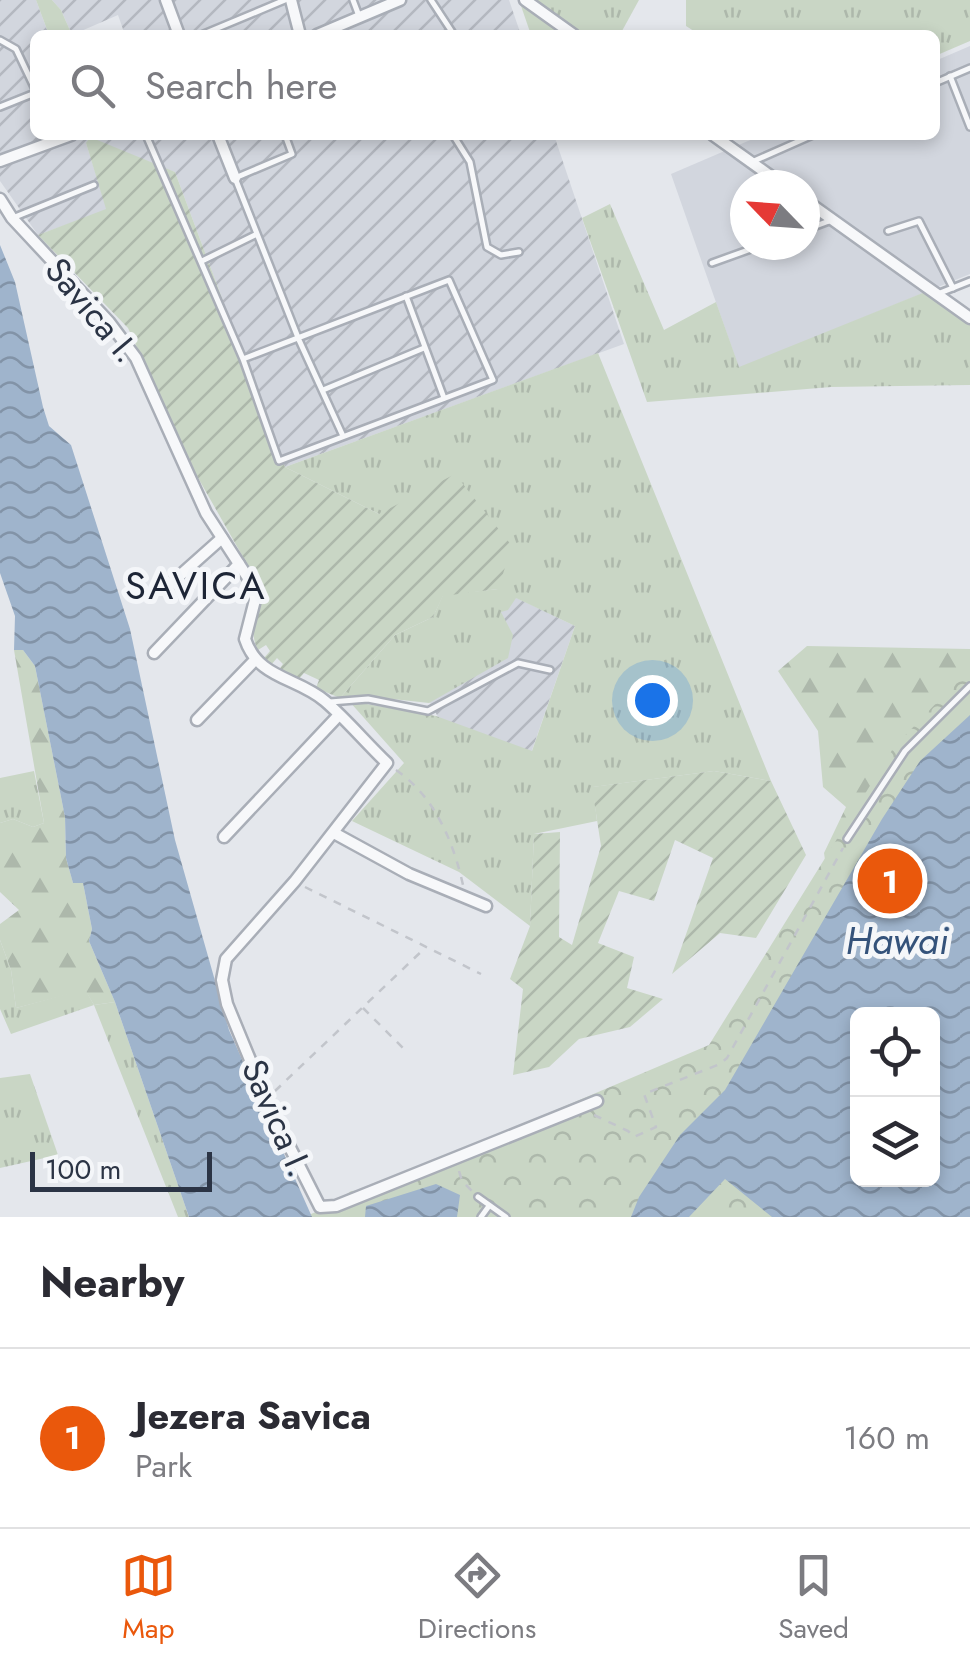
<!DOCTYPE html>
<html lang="en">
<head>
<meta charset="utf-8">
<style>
  body { margin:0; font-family:Jost,sans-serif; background:#f2f2f3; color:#2b2b33 }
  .controls { position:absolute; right:30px; bottom:30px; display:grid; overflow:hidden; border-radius:15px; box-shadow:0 5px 15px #0003 }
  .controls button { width:90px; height:90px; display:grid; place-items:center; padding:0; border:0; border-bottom:2px solid #e1e1e2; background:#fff; color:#2b2b33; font:50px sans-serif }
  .compass { position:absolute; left:730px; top:170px; width:90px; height:90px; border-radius:50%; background:#fff; box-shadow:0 5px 15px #0003; rotate:295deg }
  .scale { position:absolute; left:30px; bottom:25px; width:182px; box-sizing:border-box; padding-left:10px; border:5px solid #2b3445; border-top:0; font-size:28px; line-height:35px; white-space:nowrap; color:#2b3445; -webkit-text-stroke:8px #f4f6f9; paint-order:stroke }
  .you { position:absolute; left:652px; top:700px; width:35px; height:35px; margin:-25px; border:8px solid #fff; border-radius:50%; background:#1a73e8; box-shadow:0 0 0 15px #1a73e833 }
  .badge { display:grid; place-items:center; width:65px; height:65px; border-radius:50%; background:#ea580c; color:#fff; font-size:32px; font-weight:700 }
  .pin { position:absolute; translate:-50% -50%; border:5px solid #fff; box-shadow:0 2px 10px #0006 }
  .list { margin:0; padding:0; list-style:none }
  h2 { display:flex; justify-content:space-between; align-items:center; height:130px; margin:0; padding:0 40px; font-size:42px }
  h2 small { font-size:32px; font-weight:400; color:#7c7c81 }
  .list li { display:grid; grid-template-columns:65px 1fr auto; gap:30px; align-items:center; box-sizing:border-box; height:180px; padding:0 40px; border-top:2px solid #e1e1e2 }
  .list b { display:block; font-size:38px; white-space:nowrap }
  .list p { margin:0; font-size:32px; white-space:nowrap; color:#7c7c81 }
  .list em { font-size:32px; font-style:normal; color:#7c7c81 }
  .icon { flex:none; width:55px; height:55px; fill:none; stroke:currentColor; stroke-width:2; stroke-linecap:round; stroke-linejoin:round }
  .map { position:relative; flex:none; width:970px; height:1217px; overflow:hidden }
  .search { position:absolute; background:#fff; box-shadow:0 5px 15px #0003; left:30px; right:30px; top:30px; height:110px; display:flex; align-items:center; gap:25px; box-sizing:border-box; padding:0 35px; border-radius:15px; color:#7c7c81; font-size:38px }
  .sheet { height:310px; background:#fff }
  nav { display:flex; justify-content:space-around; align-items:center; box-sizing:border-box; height:140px; border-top:2px solid #e1e1e2; background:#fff; font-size:28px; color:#7c7c81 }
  nav a { display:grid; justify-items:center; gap:5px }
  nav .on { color:#ea580c }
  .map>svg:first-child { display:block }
  .built { fill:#d2d6de; fill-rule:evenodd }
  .industrial { fill:url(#industrial-furrows) }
  .grass { fill:url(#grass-tufts) }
  .forest { fill:url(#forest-firs) }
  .park { fill:url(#park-crowns); fill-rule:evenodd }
  .garden { fill:url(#garden-furrows) }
  .water { fill:url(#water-waves); fill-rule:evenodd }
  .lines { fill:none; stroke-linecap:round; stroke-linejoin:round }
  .lane-casing { stroke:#a9aeb7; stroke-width:10 }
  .street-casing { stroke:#a9aeb7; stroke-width:15 }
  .path { stroke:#c2c5cb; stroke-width:2.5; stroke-dasharray:8 8; stroke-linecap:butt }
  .lane { stroke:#f7f8fa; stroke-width:5 }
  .street { stroke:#f7f8fa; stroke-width:10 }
  .labels { text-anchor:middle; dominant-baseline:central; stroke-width:10; stroke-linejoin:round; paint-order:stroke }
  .street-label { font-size:35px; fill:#2b3445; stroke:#f4f6f9 }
  .neighbourhood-label { font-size:38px; letter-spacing:2.5px; fill:#1d2536; stroke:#f4f6f9 }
  .water-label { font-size:38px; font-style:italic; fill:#34527a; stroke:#f4f6f9 }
</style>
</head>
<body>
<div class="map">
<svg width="970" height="1217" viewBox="0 0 970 1217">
  <defs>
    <pattern id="industrial-furrows" width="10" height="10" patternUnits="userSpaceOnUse" patternTransform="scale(2.5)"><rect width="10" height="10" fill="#d2d6de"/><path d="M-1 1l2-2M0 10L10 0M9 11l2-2" fill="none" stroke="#b4b8c0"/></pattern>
    <pattern id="grass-tufts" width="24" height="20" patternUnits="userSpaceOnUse" patternTransform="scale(2.5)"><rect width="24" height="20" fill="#c9d6c5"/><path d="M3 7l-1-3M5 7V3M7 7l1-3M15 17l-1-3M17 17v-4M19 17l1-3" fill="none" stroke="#adb8ab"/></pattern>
    <pattern id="forest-firs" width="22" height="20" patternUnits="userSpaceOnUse" patternTransform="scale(2.5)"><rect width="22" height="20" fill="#c9d6c5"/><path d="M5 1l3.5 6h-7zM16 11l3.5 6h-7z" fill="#adb8ab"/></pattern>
    <pattern id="park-crowns" width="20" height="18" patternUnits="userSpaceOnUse" patternTransform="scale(2.5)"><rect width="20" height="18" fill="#c9d6c5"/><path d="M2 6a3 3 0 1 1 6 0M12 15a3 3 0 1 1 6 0" fill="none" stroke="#adb8ab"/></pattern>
    <pattern id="garden-furrows" width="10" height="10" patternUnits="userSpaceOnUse" patternTransform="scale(2.5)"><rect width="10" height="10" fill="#c9d6c5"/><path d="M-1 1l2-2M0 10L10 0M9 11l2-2" fill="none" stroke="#adb8ab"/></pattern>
    <pattern id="water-waves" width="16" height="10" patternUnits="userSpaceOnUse" patternTransform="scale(2.5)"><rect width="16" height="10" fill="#9fb4cc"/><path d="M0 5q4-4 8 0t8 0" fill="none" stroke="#8293a7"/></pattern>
  </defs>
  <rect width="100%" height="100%" fill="#e4e7ec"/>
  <path class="built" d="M970 46V274L739 368 671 174 762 135H935V61ZM745 185H805V245H745Z"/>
  <g class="industrial">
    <path d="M0 0H36L49 35H35V135H554L624 344 285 467 175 172 86 143 107 210 38 235 0 181Z"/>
    <path d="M52 0H509L521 35H125L118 15 72 35 61 10Z"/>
    <path d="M498 589 575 626 530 756 445 729 410 668Z"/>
  </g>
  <g class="grass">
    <path d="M36 0H52L61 10 72 35H49Z"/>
    <path d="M519 0H639L622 31 608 35H531Z"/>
    <path d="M970 0V41L935 56V35H700L686 26V0Z"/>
    <path d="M610 204 664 330 716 302 739 367 925 292 970 325V385L831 387 647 402 582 218Z"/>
    <path d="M598 353 771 781 714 771 593 787 597 821 534 834 530 926 459 872 352 821 404 763 349 701 436 716 532 751 575 626 516 598 508 610 501 612 513 635 508 658 429 703 356 695 340 698 395 635 433 617 443 595 498 589 379 514 285 467Z"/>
    <path d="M34 771 44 823 33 827 13 819 0 823V778Z"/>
    <path d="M0 940 11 970 16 1008 85 989 94 1005 115 1002 189 1217H178L94 1005 11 1034 0 1009Z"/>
    <path d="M30 1074 58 1155 0 1168V1078Z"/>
  </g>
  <g class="forest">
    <path d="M807 646 970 649V715L920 761 882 819 724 1090 680 1135 639 1197 631 1217H457L459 1195 436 1184 366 1206 365 1217H316L351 1191 436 1184 613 1110 638 1137 661 1126 648 1094 723 1059 828 880 824 853 846 807 823 787 818 731 778 671Z"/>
    <path d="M14 650H23L35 666 65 817 66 858 73 883H83L92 929 89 941 115 1002 94 1005 85 990 16 1008 11 970 0 940V924L19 910 0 892V823L13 819 33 827 44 823Z"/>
  </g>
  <path class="park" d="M970 668V1217H304L709 1045 894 747ZM858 1014H932V1180H858Z"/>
  <g class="garden">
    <path d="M90 137 175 172 285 467 379 514 455 474 512 546 498 589 443 596 433 617 395 635 340 698 316 688 319 680 304 673 298 680 278 671 283 664 277 658 271 665 264 658 270 651 266 645 258 650C246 628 263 609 260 587L197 476 128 328 38 235 106 209 86 143Z"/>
    <path d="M714 771 771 781 806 855 756 938 720 933 672 974 713 858 675 840 654 901 619 891 598 943 634 957 627 988 663 999 630 1027 579 1039 549 1067 513 1075 523 989 510 979 530 926 534 834 560 832 559 937 572 945 601 846 592 787Z"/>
  </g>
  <g class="water">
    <path d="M0 245 15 282 43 407 49 426 71 445 130 629 175 840 229 1030 312 1217H189L115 1002 89 941 92 929 83 883H73L66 858 65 817 35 666 23 650H14L15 616 0 573Z"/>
    <path d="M970 715V1217H772L725 1179 689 1217H631L639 1197 680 1135 725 1090 882 819 920 761ZM932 1014V1180H858V1014Z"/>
    <path d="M436 1184 460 1195 457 1217H365L366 1206Z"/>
  </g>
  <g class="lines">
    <g class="lane-casing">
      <g id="lane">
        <path d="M353 0 359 16"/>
        <path d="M431 0 454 35"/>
        <path d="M201 35 285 0"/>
        <path d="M0 40 16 49 35 89"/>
        <path d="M950 76 970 127"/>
        <path d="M935 83 970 68"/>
        <path d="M0 107 35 93"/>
        <path d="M146 135 243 359 279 461 493 380 449 280 243 359"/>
        <path d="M285 135 292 154 235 178 299 340 343 436"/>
        <path d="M453 135 470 162 487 247 501 255 519 252"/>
        <path d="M754 161 813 135"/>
        <path d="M15 217 94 185"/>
        <path d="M805 230 829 221"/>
        <path d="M888 231 919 221 953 288"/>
        <path d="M202 261 255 235"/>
        <path d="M712 263 762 245"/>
        <path d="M940 293 970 281"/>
        <path d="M406 296 444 398"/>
        <path d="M323 390 424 348"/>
        <path d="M330 702 368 699 428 711 518 663 550 670"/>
        <path d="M847 839 905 751 970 686"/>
        <path d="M478 1197 506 1217"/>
        <path d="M481 1217 489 1206"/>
      </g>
    </g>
    <g class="street-casing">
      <g id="street">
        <path d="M166 0 179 35"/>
        <path d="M291 0 300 35"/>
        <path d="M525 0 574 35"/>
        <path d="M317 35 400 0"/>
        <path d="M218 135 235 178"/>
        <path d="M713 135 783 185"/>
        <path d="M0 161 71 135"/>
        <path d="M0 199 12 218 109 322 136 358 206 513 252 584 255 600 245 639C258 679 297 677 325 701 346 719 366 743 387 763L295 881 226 959 222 980 227 1004 269 1106 320 1207 336 1206 597 1101"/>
        <path d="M805 200 970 318"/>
        <path d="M167 587 222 538"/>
        <path d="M154 653 239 564"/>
        <path d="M197 720 255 660"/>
        <path d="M334 833 409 874 486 906"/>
        <path d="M224 837 338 716"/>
      </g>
    </g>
    <g class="path">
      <path d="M396 770C434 796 453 840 463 885"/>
      <path d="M305 887 481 974"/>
      <path d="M363 1008 403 1048"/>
      <path d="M275 1091 426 947"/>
      <path d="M594 1115 628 1131 634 1137 656 1127 644 1094 720 1064 727 1058 843 848"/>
      <path d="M459 1171 462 1181 473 1192"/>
    </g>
    <use href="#lane" class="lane"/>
    <use href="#street" class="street"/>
  </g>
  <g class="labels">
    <g class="street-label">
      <text transform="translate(92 310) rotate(50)">Savica I.</text>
      <text transform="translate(277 1118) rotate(66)">Savica I.</text>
    </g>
    <g class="neighbourhood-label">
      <text x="196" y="585">SAVICA</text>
    </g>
    <g class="water-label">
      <text x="897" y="940">Hawai</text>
    </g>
  </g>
</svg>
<div class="controls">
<button><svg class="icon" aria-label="locate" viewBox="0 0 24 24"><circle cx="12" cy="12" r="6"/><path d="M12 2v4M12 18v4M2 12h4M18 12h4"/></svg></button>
<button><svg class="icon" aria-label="layers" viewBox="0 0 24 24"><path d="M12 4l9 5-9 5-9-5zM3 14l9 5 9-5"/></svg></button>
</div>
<svg class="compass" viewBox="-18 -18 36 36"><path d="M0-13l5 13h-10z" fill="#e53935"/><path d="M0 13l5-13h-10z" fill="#7c7c81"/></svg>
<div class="scale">100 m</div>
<div class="you"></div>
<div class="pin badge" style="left:890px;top:881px">1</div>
<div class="search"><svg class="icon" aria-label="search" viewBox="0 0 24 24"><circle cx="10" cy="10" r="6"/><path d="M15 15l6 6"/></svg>Search here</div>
</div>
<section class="sheet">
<h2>Nearby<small></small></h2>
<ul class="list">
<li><span class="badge">1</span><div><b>Jezera Savica</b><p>Park</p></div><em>160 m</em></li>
</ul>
</section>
<nav>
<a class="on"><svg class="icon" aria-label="map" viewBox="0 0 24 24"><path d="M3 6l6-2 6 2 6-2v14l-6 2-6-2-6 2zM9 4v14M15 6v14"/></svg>Map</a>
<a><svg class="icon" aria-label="directions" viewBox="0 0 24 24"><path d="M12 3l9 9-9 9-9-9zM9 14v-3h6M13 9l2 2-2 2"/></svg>Directions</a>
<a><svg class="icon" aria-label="saved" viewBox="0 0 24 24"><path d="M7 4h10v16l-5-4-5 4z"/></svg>Saved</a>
</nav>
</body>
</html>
